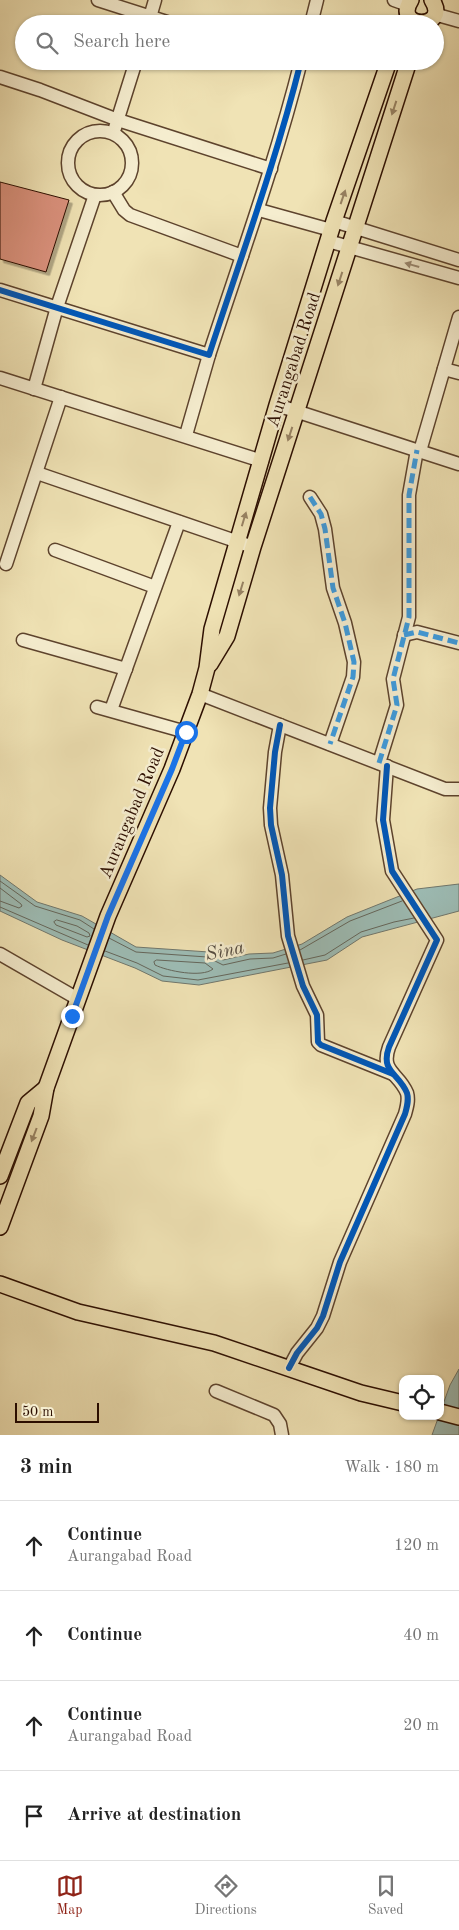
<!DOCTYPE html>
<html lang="en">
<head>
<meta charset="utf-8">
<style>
  body { margin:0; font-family:"Old Standard TT",serif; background:#f6f6f6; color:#222 }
  .controls { position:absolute; right:15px; bottom:15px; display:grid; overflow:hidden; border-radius:10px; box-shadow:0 1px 4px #0004 }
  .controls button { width:45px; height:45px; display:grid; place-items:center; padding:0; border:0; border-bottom:1px solid #e0e0e0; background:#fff; color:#222; font:25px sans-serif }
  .scale { position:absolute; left:15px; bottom:12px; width:84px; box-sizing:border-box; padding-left:5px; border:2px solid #2c0e00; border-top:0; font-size:14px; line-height:18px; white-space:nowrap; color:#2c0e00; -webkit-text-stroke:4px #f5edcf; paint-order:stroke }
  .stop { position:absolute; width:15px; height:15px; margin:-11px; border:4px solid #1a73e8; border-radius:50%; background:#fff }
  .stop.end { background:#1a73e8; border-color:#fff; box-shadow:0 1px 5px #0008 }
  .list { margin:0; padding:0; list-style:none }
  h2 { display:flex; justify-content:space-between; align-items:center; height:65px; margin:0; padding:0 20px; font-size:21px }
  h2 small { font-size:16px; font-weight:400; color:#767676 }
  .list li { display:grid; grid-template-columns:32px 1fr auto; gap:15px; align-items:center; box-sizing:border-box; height:90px; padding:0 20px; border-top:1px solid #e0e0e0 }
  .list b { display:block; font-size:19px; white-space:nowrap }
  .list p { margin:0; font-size:16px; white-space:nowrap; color:#767676 }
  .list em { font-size:16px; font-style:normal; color:#767676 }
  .icon { flex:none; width:28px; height:28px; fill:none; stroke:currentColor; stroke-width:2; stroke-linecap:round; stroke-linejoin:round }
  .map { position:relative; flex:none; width:459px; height:1435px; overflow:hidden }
  .search { position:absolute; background:#fff; box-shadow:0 1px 4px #0004; left:15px; right:15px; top:15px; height:55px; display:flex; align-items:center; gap:12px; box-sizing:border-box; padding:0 18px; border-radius:28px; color:#767676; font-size:19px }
  .sheet { height:425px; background:#fff }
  nav { display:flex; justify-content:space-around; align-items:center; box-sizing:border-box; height:70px; border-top:1px solid #e0e0e0; background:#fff; font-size:14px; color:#767676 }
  nav a { display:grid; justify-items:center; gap:2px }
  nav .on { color:#8f2418 }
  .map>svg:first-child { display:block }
  .water { fill:#9dbdb6; stroke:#70776d }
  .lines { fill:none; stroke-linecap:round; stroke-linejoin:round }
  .shore { stroke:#64665b; stroke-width:1 }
  .building { fill:#db927e; stroke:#2c0e00; filter:url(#shadow) }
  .minor-casing { stroke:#5d432d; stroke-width:15 }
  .major-casing { stroke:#2c0e00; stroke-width:18 }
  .minor { stroke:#f5edcf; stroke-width:12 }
  .major { stroke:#f0e3b5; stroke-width:15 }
  .quiet { stroke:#3d9adc; stroke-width:5; stroke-dasharray:10 5; stroke-linecap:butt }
  .cycleway-casing { stroke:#f5edcf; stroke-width:9 }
  .cycleway { stroke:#0057b8; stroke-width:6 }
  .oneway { fill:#988364 }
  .oneway2 { fill:#9b8972 }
  .route { stroke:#1a73e8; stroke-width:6 }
  .labels { text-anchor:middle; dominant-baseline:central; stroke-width:5; stroke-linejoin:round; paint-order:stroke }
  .street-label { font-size:18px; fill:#2c0e00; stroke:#f5edcf }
  .water-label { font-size:19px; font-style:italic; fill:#544b40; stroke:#f5edcf }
</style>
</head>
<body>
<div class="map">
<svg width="459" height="1435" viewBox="0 0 459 1435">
  <defs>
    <filter id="shadow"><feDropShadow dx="3.5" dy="3.5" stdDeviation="0" flood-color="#0004"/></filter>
  </defs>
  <rect width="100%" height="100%" fill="#f0e3b5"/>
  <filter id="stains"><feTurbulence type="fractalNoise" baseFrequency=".004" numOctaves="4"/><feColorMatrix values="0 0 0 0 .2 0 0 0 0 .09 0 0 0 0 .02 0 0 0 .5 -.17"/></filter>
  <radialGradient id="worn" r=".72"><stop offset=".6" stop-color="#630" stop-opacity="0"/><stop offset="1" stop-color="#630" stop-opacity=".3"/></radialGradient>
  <g class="water">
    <path d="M0 875 37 902 82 916 136 947 209 952 223 960 249 954 273 953 302 944 347 917 417 889 459 884V911L362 937 327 960 199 985 162 981 135 968 62 940 0 911Z"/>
    <path d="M459 1369V1435H432L450 1385Z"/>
  </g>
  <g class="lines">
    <g class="shore">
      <path d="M0 881 35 906 80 920 94 929"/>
      <path d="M0 888 21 904 22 906 19 908 0 901"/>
      <path d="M0 907 88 945"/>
      <path d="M57 920 77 926 89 933 90 936 87 937 56 925 54 922Z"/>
      <path d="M109 938 136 952 207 957 223 965 250 959 273 958 286 954"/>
      <path d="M300 950 350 921 402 901"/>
      <path d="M105 951 137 963 163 976 198 980 288 963"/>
      <path d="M157 960 205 963 213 969C202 978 167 971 155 965L154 962Z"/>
      <path d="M303 960 325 955 361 932 394 922 414 918"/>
    </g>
  </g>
  <path class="building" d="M0 182 69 200 46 272 0 259Z"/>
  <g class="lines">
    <g class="minor-casing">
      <g id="minor">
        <path d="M98 0 173 24"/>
        <path d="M394 0 408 5"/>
        <path d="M434 14 459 21"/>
        <path d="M148 24 155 0"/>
        <path d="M311 24 317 0"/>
        <path d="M0 77 40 90 118 120 271 169"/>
        <path d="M115 128 136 61"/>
        <circle cx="100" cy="163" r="32"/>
        <path d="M113 192 124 210 130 215 242 256"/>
        <path d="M259 210 331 230"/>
        <path d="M334 221 459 260"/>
        <path d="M328 241 459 278"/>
        <path d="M0 290 209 355C241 257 276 161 301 61"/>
        <path d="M444 369 459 373"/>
        <path d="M0 378 262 461"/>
        <path d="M34 389 57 307 95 195"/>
        <path d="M277 405 459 464"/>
        <path d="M186 435 209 355"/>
        <path d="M420 451 459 317"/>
        <path d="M37 473 253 547"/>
        <path d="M310 497 321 514 325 529 333 588 345 623 354 662 353 677 330 744"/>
        <path d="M55 550 155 587"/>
        <path d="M6 564 61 397"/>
        <path d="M404 635 417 632 459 643"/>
        <path d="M23 640 126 669"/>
        <path d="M200 694 445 789H459"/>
        <path d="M97 707 186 732"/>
        <path d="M111 710 179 522"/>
        <path d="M280 725 275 752 270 808 271 825 282 875 288 936 303 986 317 1015 318 1042 321 1045 393 1074"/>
        <path d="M379 763 397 705 393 679 409 617V495L417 450"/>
        <path d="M0 954 78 999"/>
        <path d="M289 1368 297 1353 317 1328 323 1316 340 1262 405 1114C407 1107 409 1100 407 1093 399 1073 380 1072 389 1047L437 940 392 871 383 820 387 766"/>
        <path d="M216 1391 274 1415 280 1424 282 1435"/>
      </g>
    </g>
    <g class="major-casing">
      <g id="major">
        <path d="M411 0C392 30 451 30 432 0"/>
        <path d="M210 664 227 636 253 547 409 61"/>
        <path d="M0 1176 28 1103 46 1088"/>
        <path d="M0 1227 41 1116 46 1088 108 916 172 769 200 694 207 668 212 629 277 405 334 221 389 61"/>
        <path d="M0 1284 78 1312 214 1343 361 1393 403 1403"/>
        <path d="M440 1412 459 1417"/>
      </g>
    </g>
    <use href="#minor" class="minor"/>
    <use href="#major" class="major"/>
    <g class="quiet">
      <path d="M310 497 321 514 325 529 333 588 345 623 354 662 353 677 330 744"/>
      <path d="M404 635 417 632 459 643"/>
      <path d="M379 763 397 705 393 679 409 617V495L417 450"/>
    </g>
    <g class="cycleway-casing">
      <g id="cycleway">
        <path d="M0 290 209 355C241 257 276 161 301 61"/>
        <path d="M280 725 275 752 270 808 271 825 282 875 288 936 303 986 317 1015 318 1042 321 1045 393 1074"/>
        <path d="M289 1368 297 1353 317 1328 323 1316 340 1262 405 1114C407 1107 409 1100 407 1093 399 1073 380 1072 389 1047L437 940 392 871 383 820 387 766"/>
      </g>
    </g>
    <use href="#cycleway" class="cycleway"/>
  </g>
  <defs><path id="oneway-solid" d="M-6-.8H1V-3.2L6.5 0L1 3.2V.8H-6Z" transform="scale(1.25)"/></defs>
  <g class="oneway">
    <use href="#oneway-solid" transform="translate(394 108) rotate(108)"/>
    <use href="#oneway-solid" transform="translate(343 197) rotate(-71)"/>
    <use href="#oneway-solid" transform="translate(340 279) rotate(108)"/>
    <use href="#oneway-solid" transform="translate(290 434) rotate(108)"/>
    <use href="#oneway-solid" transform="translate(244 519) rotate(-73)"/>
    <use href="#oneway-solid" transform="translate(241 589) rotate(107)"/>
    <use href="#oneway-solid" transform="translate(34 1135) rotate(111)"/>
  </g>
  <use class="oneway2" href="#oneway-solid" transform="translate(412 265) rotate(-164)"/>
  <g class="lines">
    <path class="route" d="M72 1016 108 916 172 769 186 732"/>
  </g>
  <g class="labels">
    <g class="street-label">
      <text transform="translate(294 360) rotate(-72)">Aurangabad Road</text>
      <text transform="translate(132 813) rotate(-67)">Aurangabad Road</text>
    </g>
    <g class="water-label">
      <text transform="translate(225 952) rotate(-11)">Sina</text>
    </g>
  </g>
  <rect width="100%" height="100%" filter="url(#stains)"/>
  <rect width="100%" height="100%" fill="url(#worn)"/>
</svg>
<div class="controls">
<button><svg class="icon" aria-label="locate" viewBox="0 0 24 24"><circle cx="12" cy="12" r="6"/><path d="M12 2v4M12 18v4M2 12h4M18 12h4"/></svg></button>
</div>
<div class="scale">50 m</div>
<div class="stop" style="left:186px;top:732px"></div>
<div class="stop end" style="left:72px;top:1016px"></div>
<div class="search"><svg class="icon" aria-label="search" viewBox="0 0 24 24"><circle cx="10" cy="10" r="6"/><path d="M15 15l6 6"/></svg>Search here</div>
</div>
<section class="sheet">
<h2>3 min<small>Walk · 180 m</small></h2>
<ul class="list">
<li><svg class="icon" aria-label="ahead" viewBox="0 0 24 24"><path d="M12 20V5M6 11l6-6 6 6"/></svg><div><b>Continue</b><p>Aurangabad Road</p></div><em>120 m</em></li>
<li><svg class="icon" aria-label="ahead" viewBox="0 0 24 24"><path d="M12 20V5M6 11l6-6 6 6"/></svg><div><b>Continue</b></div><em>40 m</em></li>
<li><svg class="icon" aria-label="ahead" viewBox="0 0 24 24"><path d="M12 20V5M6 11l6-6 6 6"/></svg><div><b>Continue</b><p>Aurangabad Road</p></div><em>20 m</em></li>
<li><svg class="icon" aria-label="arrive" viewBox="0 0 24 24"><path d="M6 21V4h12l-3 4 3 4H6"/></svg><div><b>Arrive at destination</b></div></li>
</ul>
</section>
<nav>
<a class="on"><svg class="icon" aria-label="map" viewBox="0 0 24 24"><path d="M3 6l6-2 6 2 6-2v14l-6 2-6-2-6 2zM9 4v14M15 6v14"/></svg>Map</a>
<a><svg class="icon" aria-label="directions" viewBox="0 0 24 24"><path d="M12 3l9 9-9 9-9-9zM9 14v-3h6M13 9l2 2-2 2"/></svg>Directions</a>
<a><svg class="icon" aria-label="saved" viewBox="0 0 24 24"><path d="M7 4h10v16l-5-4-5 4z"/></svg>Saved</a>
</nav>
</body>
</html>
